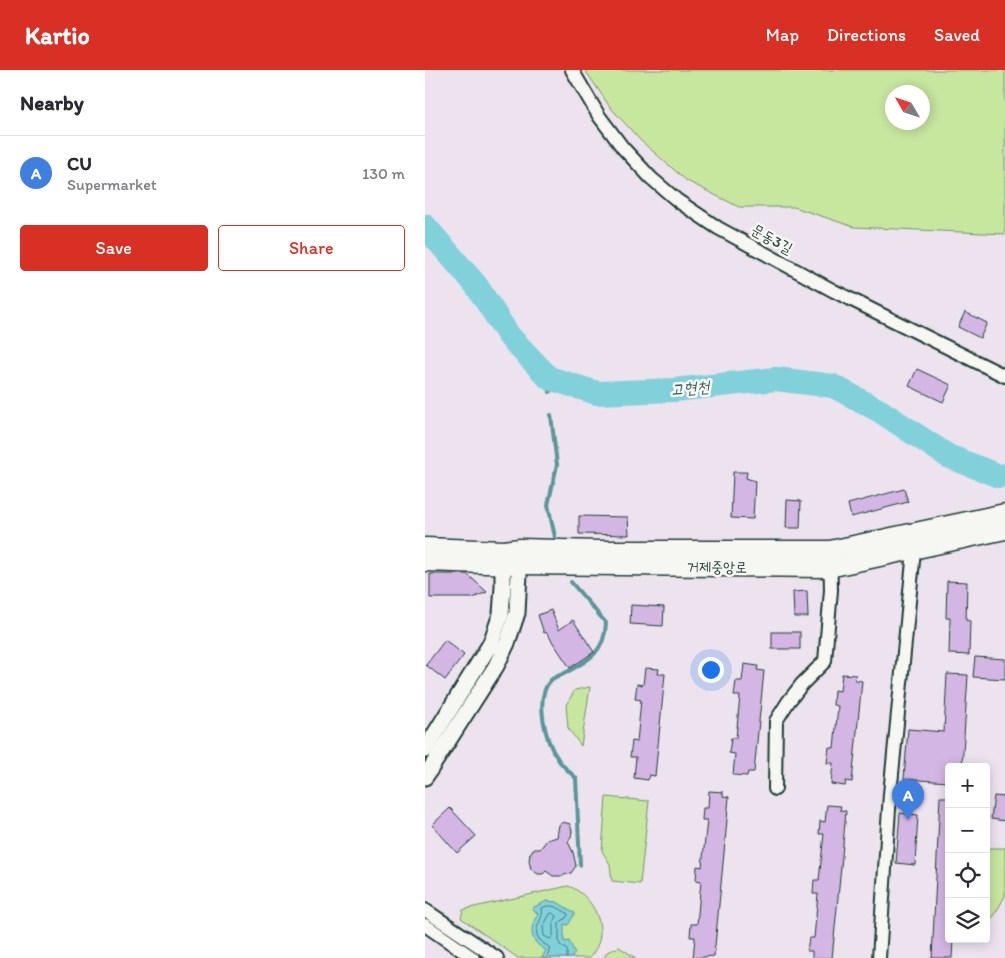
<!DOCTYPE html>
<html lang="en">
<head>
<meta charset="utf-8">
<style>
  body { margin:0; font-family:Itim,"Poor Story",sans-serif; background:#f2f2f3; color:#2b2b33 }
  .controls { position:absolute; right:15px; bottom:15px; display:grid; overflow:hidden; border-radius:5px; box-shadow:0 2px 12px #0003 }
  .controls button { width:45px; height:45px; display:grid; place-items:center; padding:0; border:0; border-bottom:1px solid #e1e1e2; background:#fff; color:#2b2b33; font:25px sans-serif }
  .compass { position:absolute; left:460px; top:15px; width:45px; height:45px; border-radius:50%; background:#fff; box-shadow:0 2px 12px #0003; rotate:309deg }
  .you { position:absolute; left:285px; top:599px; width:18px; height:18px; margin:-12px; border:4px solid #fff; border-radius:50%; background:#1a73e8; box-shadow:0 0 0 8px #1a73e833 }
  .badge { display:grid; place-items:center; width:32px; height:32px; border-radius:50%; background:#d93025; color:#fff; font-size:16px; font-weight:700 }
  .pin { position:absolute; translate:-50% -41px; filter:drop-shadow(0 1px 2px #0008) }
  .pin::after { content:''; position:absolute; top:26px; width:18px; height:15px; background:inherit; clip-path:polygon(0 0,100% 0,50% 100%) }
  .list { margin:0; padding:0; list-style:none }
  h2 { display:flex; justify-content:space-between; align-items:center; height:65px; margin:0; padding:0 20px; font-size:21px }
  h2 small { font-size:16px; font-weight:400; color:#7c7c81 }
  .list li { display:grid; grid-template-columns:32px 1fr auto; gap:15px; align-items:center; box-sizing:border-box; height:75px; padding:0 20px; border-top:1px solid #e1e1e2 }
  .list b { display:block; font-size:19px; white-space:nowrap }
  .list p { margin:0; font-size:16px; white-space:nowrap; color:#7c7c81 }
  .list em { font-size:16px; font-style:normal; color:#7c7c81 }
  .actions { display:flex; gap:10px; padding:15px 20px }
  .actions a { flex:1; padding:11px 0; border:1px solid #d93025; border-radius:5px; text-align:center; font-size:18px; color:#d93025 }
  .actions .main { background:#d93025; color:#fff }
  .icon { flex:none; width:28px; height:28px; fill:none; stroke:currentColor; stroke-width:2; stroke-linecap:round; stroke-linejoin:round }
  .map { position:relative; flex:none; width:580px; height:888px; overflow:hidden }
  header { display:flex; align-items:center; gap:30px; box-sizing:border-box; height:70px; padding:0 25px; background:#d93025; color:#fff }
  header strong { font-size:24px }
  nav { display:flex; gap:28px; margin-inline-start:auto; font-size:18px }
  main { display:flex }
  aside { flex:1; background:#fff }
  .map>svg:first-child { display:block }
  .green { fill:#c7e69e; stroke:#739269; fill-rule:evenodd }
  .water { fill:#81d1db; stroke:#5a9698 }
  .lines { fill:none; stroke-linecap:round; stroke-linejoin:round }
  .shore { stroke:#467877; stroke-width:1 }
  .stream { stroke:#5a9698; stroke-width:4 }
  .river { stroke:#81d1db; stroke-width:24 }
  .building { fill:#d3b6e4; stroke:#1f3d34 }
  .minor-casing { stroke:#1f3d34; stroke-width:16 }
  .tertiary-casing { stroke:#1f3d34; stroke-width:19 }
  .secondary-casing { stroke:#1f3d34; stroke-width:21 }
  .minor { stroke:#f6f6f2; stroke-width:12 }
  .tertiary { stroke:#f6f6f2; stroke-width:15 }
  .secondary { stroke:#f6f6f2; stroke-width:18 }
  .labels { text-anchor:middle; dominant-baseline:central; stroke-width:5; stroke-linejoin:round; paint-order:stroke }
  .street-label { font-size:15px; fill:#1f3d34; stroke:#f6f6f2 }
  .water-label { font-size:16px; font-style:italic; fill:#335b55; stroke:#f6f6f2 }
</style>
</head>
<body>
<header>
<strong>Kartio</strong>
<nav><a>Map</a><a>Directions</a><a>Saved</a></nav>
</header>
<main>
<aside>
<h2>Nearby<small></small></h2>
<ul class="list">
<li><span class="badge" style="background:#3f7fe0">A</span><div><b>CU</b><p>Supermarket</p></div><em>130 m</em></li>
</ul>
<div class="actions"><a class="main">Save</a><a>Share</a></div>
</aside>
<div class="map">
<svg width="580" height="888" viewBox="0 0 580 888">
  <rect width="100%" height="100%" fill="#ece3ee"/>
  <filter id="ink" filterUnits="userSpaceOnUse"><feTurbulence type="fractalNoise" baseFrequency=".02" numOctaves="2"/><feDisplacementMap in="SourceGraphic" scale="10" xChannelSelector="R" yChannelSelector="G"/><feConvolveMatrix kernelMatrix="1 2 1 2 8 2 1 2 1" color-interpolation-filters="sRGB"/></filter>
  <g filter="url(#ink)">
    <g class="green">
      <path d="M160 0H580V164L429 157 369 137H314L262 111 216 71 185 37ZM498 22V52H468V22Z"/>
      <path d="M165 617 156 676 143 658 141 635 150 620Z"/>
      <path d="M181 727 224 731 215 814 187 811 185 794 177 781Z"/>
      <path d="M561 778H580V826L569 846 563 852 561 851Z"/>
      <path d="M143 816C165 823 181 852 173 874 171 879 168 883 165 888H93L36 848 38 840 45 838Z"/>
      <path d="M194 877 211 888H179L182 882Z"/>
    </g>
    <path class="water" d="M122 831 132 832 150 843 143 855 139 854V872L144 871 150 883 146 888H117L121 880C104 872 104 858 113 844L107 838Z"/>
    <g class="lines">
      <g class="shore">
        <path d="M127 843 131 846 128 853V867L125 869 119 866 118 857 125 844Z"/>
        <path d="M122 888 125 878C122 875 118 874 115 870 105 859 120 850 117 838 125 833 135 838 143 844L141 848 134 853V871L135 875C144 881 142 878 142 888"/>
      </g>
      <g class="stream">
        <path d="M124 308 125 322"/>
        <path d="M126 345 132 395 123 435 130 467"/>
        <path d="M146 512 181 553C180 582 164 590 140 603 136 605 129 607 126 610 109 627 120 671 133 689 137 696 145 702 151 708L155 795"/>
      </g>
      <path class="river" d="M0 156 51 215 84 266 124 308 172 323 249 320 351 309 408 316 455 341 523 386 574 406 580 405"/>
    </g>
    <g class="building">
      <path d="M540 242 562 253 555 268 533 257Z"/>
      <path d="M492 299 526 315 518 332 484 316Z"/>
      <path d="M308 402H322L321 408 330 411 328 449 306 448Z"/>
      <path d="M479 419 483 432 426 447 423 434Z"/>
      <path d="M362 430 376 431 375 458H361Z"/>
      <path d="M154 446 203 447 204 465 154 464Z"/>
      <path d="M5 504H42L62 522 48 528H5Z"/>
      <path d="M522 511 542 512 541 550 545 551 544 585 524 584 525 548H521Z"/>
      <path d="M382 521 383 547H369L368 522Z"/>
      <path d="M206 535 239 537 238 556 205 554Z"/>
      <path d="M126 540 134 560 148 550 169 582 145 598 121 562 119 563 113 545Z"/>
      <rect x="347" y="562" width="28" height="17"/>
      <path d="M20 570 39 585 20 610 1 595Z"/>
      <path d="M550 587 580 589V609L548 607Z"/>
      <path d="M319 594 333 596 332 600 339 601 329 702H323L322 706 308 705 310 684 304 683 306 668H311L315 626H309L311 611H317Z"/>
      <path d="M220 598 234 599 233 604H240L230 706 224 705 223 710 209 708 211 687H205L207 671 212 672 216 630 210 629 212 614 218 615Z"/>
      <path d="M417 604 431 605 430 610 437 611 427 712 421 711 420 716 406 714 408 693H402L404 677 409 678 413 636 408 635 409 620 415 621Z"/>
      <path d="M522 604 543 605 537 697H524V712L479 709 483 659 519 662Z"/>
      <path d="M284 721 298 722V726L304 727 299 783 289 886 268 888 270 867H265L266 854H272L276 811 271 810 272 796 277 797 282 750H277L278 738H283Z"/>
      <path d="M569 726 580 727V751L566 749Z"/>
      <path d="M515 727H524V869H528L527 888H507Z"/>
      <path d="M402 735 416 736 415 740 421 741 416 797 407 888H387V881H382L384 868H389L393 824H388L389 810H394L399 764H394L395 751 400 752Z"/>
      <path d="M25 738 51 766 32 783 7 755Z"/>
      <path d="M475 743 493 745 490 795 471 793Z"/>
      <path d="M138 752 145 754 147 761 146 767 143 772 148 782 151 796 146 803 136 806H128L121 801 118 804H113L106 799 104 791 105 784 108 779H115L122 770 132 767 134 755Z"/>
    </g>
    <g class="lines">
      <g class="minor-casing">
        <g id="minor">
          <path d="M147 0 174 46 198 78 226 108 253 131 293 158 409 221 580 306"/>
          <path d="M350 719 351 651 363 632 377 614 400 591 406 520 405 480"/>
          <path d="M0 840 72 888"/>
          <path d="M0 855 48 888"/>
          <path d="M454 888 465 724 489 481 487 472"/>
        </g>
      </g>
      <g class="tertiary-casing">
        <g id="tertiary">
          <path d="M0 680 66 573 76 544 78 517V484"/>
          <path d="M0 707 71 596 82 573 92 543 95 484"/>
        </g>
      </g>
      <g class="secondary-casing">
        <g id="secondary">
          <path d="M0 477 78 480 95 478 174 480H405L580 443"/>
          <path d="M0 492 95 495 404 498 580 460"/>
        </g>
      </g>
      <use href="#minor" class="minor"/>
      <use href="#tertiary" class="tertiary"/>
      <use href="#secondary" class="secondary"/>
    </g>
  </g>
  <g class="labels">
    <g class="street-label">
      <text transform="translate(347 169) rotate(29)">문동3길</text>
      <text transform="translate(292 497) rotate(1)">거제중앙로</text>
    </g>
    <g class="water-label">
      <text transform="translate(265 318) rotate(-5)">고현천</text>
    </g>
  </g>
</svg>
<div class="controls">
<button>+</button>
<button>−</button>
<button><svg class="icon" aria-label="locate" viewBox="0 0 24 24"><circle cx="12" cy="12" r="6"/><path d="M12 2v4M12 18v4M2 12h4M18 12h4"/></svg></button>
<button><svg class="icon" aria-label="layers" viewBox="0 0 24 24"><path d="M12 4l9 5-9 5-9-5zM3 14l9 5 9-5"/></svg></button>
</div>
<svg class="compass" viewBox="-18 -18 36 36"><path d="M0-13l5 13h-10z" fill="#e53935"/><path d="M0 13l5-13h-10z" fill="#7c7c81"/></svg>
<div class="you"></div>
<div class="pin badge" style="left:483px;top:750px;background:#3f7fe0">A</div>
</div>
</main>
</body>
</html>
